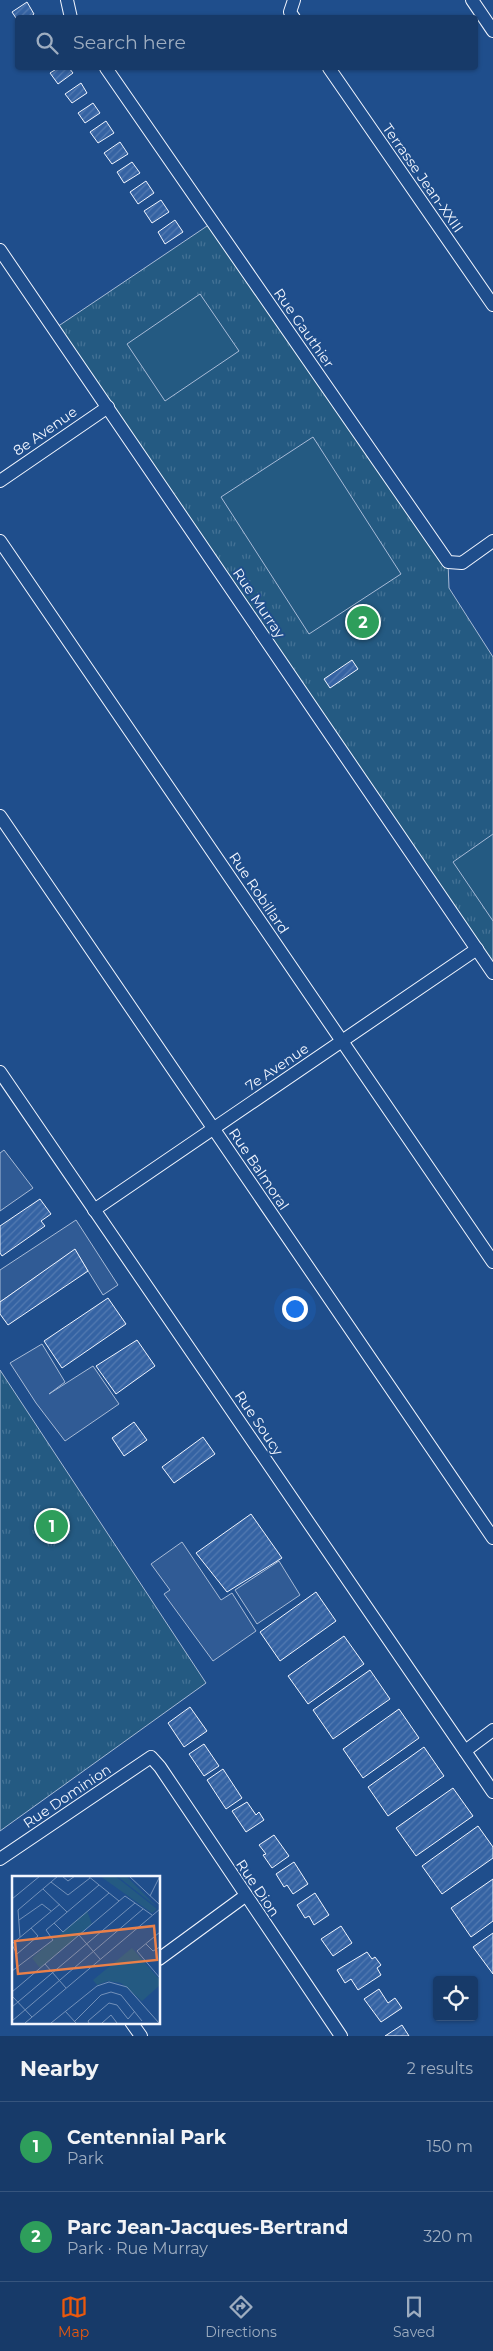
<!DOCTYPE html>
<html lang="en">
<head>
<meta charset="utf-8">
<style>
  body { margin:0; font-family:Montserrat,sans-serif; background:#20416f; color:#f1f3f6 }
  .controls { position:absolute; right:15px; bottom:15px; display:grid; overflow:hidden; border-radius:5px; box-shadow:0 1px 4px #0004 }
  .controls button { width:45px; height:45px; display:grid; place-items:center; padding:0; border:0; border-bottom:1px solid #36547d; background:#173a69; color:#f1f3f6; font:25px sans-serif }
  .you { position:absolute; left:294px; top:1308px; width:18px; height:18px; margin:-12px; border:4px solid #fff; border-radius:50%; background:#1a73e8; box-shadow:0 0 0 8px #1a73e833 }
  .badge { display:grid; place-items:center; width:32px; height:32px; border-radius:50%; background:#ea580c; color:#fff; font-size:16px; font-weight:700 }
  .pin { position:absolute; translate:-50% -50%; border:2px solid #fff; box-shadow:0 1px 5px #0006 }
  .list { margin:0; padding:0; list-style:none }
  h2 { display:flex; justify-content:space-between; align-items:center; height:65px; margin:0; padding:0 20px; font-size:21px }
  h2 small { font-size:16px; font-weight:400; color:#9eadc0 }
  .list li { display:grid; grid-template-columns:32px 1fr auto; gap:15px; align-items:center; box-sizing:border-box; height:90px; padding:0 20px; border-top:1px solid #36547d }
  .list b { display:block; font-size:19px; white-space:nowrap }
  .list p { margin:0; font-size:16px; white-space:nowrap; color:#9eadc0 }
  .list em { font-size:16px; font-style:normal; color:#9eadc0 }
  .icon { flex:none; width:28px; height:28px; fill:none; stroke:currentColor; stroke-width:2; stroke-linecap:round; stroke-linejoin:round }
  .map { position:relative; flex:none; width:493px; height:2036px; overflow:hidden }
  .search { position:absolute; background:#173a69; box-shadow:0 1px 4px #0004; left:15px; right:15px; top:15px; height:55px; display:flex; align-items:center; gap:12px; box-sizing:border-box; padding:0 18px; border-radius:5px; color:#9eadc0; font-size:19px }
  .sheet { height:245px; background:#173a69 }
  nav { display:flex; justify-content:space-around; align-items:center; box-sizing:border-box; height:70px; border-top:1px solid #36547d; background:#173a69; font-size:14px; color:#9eadc0 }
  nav a { display:grid; justify-items:center; gap:2px }
  nav .on { color:#ea580c }
  .map>svg:first-child { display:block }
  .grass { fill:url(#grass-tufts); stroke:#a8bbd7 }
  .pitch { fill:#245a82; stroke:#a8bbd7 }
  .parking { fill:#305b95; stroke:#a8bbd7 }
  .building { fill:url(#building-hatch); stroke:#f2f6ff }
  .lines { fill:none; stroke-linecap:round; stroke-linejoin:round }
  .minor-casing { stroke:#f2f6ff; stroke-width:14 }
  .minor { stroke:#1f4e8c; stroke-width:12 }
  .labels { text-anchor:middle; dominant-baseline:central; stroke-width:4; stroke-linejoin:round; paint-order:stroke }
  .street-label { font-size:14px; fill:#f2f6ff; stroke:#1f4e8c }
  .inset-road { fill:none; stroke:#7391ba; stroke-width:1 }
  .view { fill:#ea8049; fill-opacity:0.15; stroke:#ea8049; stroke-width:2.5 }
  .inset-edge { fill:none; stroke:#f2f6ff; stroke-width:2.5 }
</style>
</head>
<body>
<div class="map">
<svg width="493" height="2036" viewBox="0 0 493 2036">
  <defs>
    <pattern id="grass-tufts" width="24" height="20" patternUnits="userSpaceOnUse" patternTransform="scale(1.25)"><rect width="24" height="20" fill="#245a82"/><path d="M3 7l-1-3M5 7V3M7 7l1-3M15 17l-1-3M17 17v-4M19 17l1-3" fill="none" stroke="#447295"/></pattern>
    <pattern id="building-hatch" width="6" height="6" patternUnits="userSpaceOnUse" patternTransform="scale(1.25)"><rect width="6" height="6" fill="#3563a3"/><path d="M-1 1l2-2M0 6l6-6M5 7l2-2" fill="none" stroke="#537ab1"/></pattern>
  </defs>
  <rect width="100%" height="100%" fill="#1f4e8c"/>
  <g class="grass">
    <path d="M213 222 448 562 449 588 493 657V968L54 329Z"/>
    <path d="M0 1370 206 1683 0 1831Z"/>
  </g>
  <g class="pitch">
    <path d="M200 294 239 351 165 401 127 344Z"/>
    <path d="M313 437 401 574 309 634 221 497Z"/>
    <path d="M493 834V921L453 862Z"/>
  </g>
  <g class="parking">
    <path d="M4 1150 33 1188 0 1211V1153Z"/>
    <path d="M76 1220 118 1285 103 1295 75 1250 0 1302V1270Z"/>
    <path d="M42 1344 65 1382 49 1394 93 1366 119 1404 65 1441 36 1403 10 1363Z"/>
    <path d="M182 1542 221 1600 232 1593 256 1631 213 1661 164 1594 170 1590 151 1564Z"/>
    <path d="M279 1561 300 1595 257 1624 235 1590Z"/>
  </g>
  <g class="building">
    <path d="M27 2 34 14 29 18H18V21L12 12Z"/>
    <path d="M58 68H69L73 73 58 84 50 73Z"/>
    <path d="M81 83 87 93 72 103 65 94Z"/>
    <path d="M93 103 100 113 85 123 78 113Z"/>
    <path d="M106 121 114 133 98 143 90 132Z"/>
    <path d="M120 142 128 154 112 164 104 153Z"/>
    <path d="M132 162 140 173 124 183 117 172Z"/>
    <path d="M146 181 154 193 138 204 130 192Z"/>
    <path d="M161 200 169 212 152 223 144 211Z"/>
    <path d="M175 220 183 232 165 244 158 232Z"/>
    <path d="M352 660 358 669 330 688 324 679Z"/>
    <path d="M40 1199 51 1214 41 1221 45 1226 2 1256 0 1253V1226Z"/>
    <path d="M75 1249 88 1271 8 1325 0 1314V1302Z"/>
    <path d="M108 1298 126 1324 62 1368 44 1341Z"/>
    <path d="M137 1340 155 1366 116 1394 96 1366Z"/>
    <path d="M134 1422 147 1440 124 1456 112 1438Z"/>
    <path d="M203 1437 215 1454 174 1483 162 1467Z"/>
    <path d="M251 1514 282 1558 227 1592 196 1553Z"/>
    <path d="M316 1592 336 1621 280 1661 260 1632Z"/>
    <path d="M344 1636 364 1664 308 1704 288 1676Z"/>
    <path d="M370 1670 390 1699 333 1739 313 1710Z"/>
    <path d="M190 1707 207 1731 184 1747 168 1723Z"/>
    <path d="M399 1709 419 1738 363 1778 343 1749Z"/>
    <path d="M204 1744 219 1766 204 1776 189 1754Z"/>
    <path d="M424 1747 444 1776 388 1816 368 1787Z"/>
    <path d="M223 1769 242 1798 226 1809 207 1780Z"/>
    <path d="M453 1788 473 1816 416 1856 396 1828Z"/>
    <path d="M247 1802 256 1815 259 1812 264 1820 246 1832 232 1811Z"/>
    <path d="M478 1826 493 1847V1858L442 1894 422 1866Z"/>
    <path d="M274 1835 289 1856 272 1868 263 1855 266 1854 259 1845Z"/>
    <path d="M294 1862 308 1884 293 1894 287 1885 284 1887 276 1874Z"/>
    <path d="M493 1879V1921L471 1937 451 1908Z"/>
    <path d="M315 1893 329 1915 314 1925 309 1916 305 1918 297 1905Z"/>
    <path d="M341 1926 352 1943 333 1956 321 1939Z"/>
    <path d="M493 1933V1974L473 1947Z"/>
    <path d="M367 1952 372 1959 375 1957 381 1965 377 1968 381 1975 358 1990 351 1979 345 1983 337 1970Z"/>
    <path d="M379 1989 388 2003 395 1998 402 2008 381 2022 364 1999Z"/>
    <path d="M402 2025 409 2036H385Z"/>
  </g>
  <g class="lines">
    <g class="minor-casing">
      <g id="minor">
        <path d="M67 0 71 18"/>
        <path d="M294 0 290 12 294 18"/>
        <path d="M472 0 493 31"/>
        <path d="M106 68 448 562 462 563 493 541"/>
        <path d="M329 68 493 305"/>
        <path d="M0 250 493 973"/>
        <path d="M0 481 108 407"/>
        <path d="M0 541 493 1262"/>
        <path d="M0 816 493 1538"/>
        <path d="M0 1072 493 1792"/>
        <path d="M94 1210 477 949"/>
        <path d="M465 1751 493 1730"/>
        <path d="M0 1859 151 1757 160 1767 341 2036"/>
        <path d="M159 1959 245 1896"/>
        <path d="M131 2022 141 2036"/>
      </g>
    </g>
    <use href="#minor" class="minor"/>
  </g>
  <g class="labels">
    <g class="street-label">
      <text transform="translate(423 178) rotate(55)">Terrasse Jean-XXIII</text>
      <text transform="translate(304 328) rotate(55)">Rue Gauthier</text>
      <text transform="translate(45 431) rotate(-35)">8e Avenue</text>
      <text transform="translate(259 603) rotate(56)">Rue Murray</text>
      <text transform="translate(259 893) rotate(56)">Rue Robillard</text>
      <text transform="translate(277 1067) rotate(-34)">7e Avenue</text>
      <text transform="translate(259 1169) rotate(56)">Rue Balmoral</text>
      <text transform="translate(259 1423) rotate(56)">Rue Soucy</text>
      <text transform="translate(67 1796) rotate(-34)">Rue Dominion</text>
      <text transform="translate(258 1888) rotate(56)">Rue Dion</text>
    </g>
  </g>
  <g transform="translate(12 1876)">
    <rect width="148" height="148" fill="#1f4e8c"/>
    <path d="M88 0H103L145 33 140 37ZM105 0H114L146 32ZM75 35 80 48 28 92 20 82ZM120 72 147 103V110L130 125 109 107 96 105 85 109 81 104Z" fill="#245a82"/>
    <path d="M58 53a7 7 0 1 1 14 0a7 7 0 1 1-14 0Z" fill="#245a82"/>
    <path class="inset-road" d="M50 0 56 5 63 0M76 0 107 25M117 0 148 29M39 6 56 19 78 2M31 13 55 36M138 20 148 0M0 23 28 0M7 44 30 28 39 35M42 47 51 56 97 17M148 56 125 75 148 102M67 59 88 83M8 61 6 34 46 0M0 68 48 28M134 68 141 75 148 71M0 69 5 78 26 60 19 52M33 88 54 112M0 95 41 64 34 54 87 9M0 116 113 20 140 39M0 120 20 141M0 131 123 27M53 135 64 147M0 145 131 33M62 146 89 119 99 116 109 119 130 145M13 147 148 33M39 147 85 110 97 106 115 111 147 147M77 147 76 145 97 127 105 129 116 143 123 135M90 147 99 139 105 147"/>
    <path class="view" d="M142 50 145 84 6 98 3 65Z"/>
    <rect width="148" height="148" class="inset-edge"/>
  </g>
</svg>
<div class="controls">
<button><svg class="icon" aria-label="locate" viewBox="0 0 24 24"><circle cx="12" cy="12" r="6"/><path d="M12 2v4M12 18v4M2 12h4M18 12h4"/></svg></button>
</div>
<div class="you"></div>
<div class="pin badge" style="left:52px;top:1526px;background:#2e9e5b">1</div>
<div class="pin badge" style="left:363px;top:622px;background:#2e9e5b">2</div>
<div class="search"><svg class="icon" aria-label="search" viewBox="0 0 24 24"><circle cx="10" cy="10" r="6"/><path d="M15 15l6 6"/></svg>Search here</div>
</div>
<section class="sheet">
<h2>Nearby<small>2 results</small></h2>
<ul class="list">
<li><span class="badge" style="background:#2e9e5b">1</span><div><b>Centennial Park</b><p>Park</p></div><em>150 m</em></li>
<li><span class="badge" style="background:#2e9e5b">2</span><div><b>Parc Jean-Jacques-Bertrand</b><p>Park · Rue Murray</p></div><em>320 m</em></li>
</ul>
</section>
<nav>
<a class="on"><svg class="icon" aria-label="map" viewBox="0 0 24 24"><path d="M3 6l6-2 6 2 6-2v14l-6 2-6-2-6 2zM9 4v14M15 6v14"/></svg>Map</a>
<a><svg class="icon" aria-label="directions" viewBox="0 0 24 24"><path d="M12 3l9 9-9 9-9-9zM9 14v-3h6M13 9l2 2-2 2"/></svg>Directions</a>
<a><svg class="icon" aria-label="saved" viewBox="0 0 24 24"><path d="M7 4h10v16l-5-4-5 4z"/></svg>Saved</a>
</nav>
</body>
</html>
